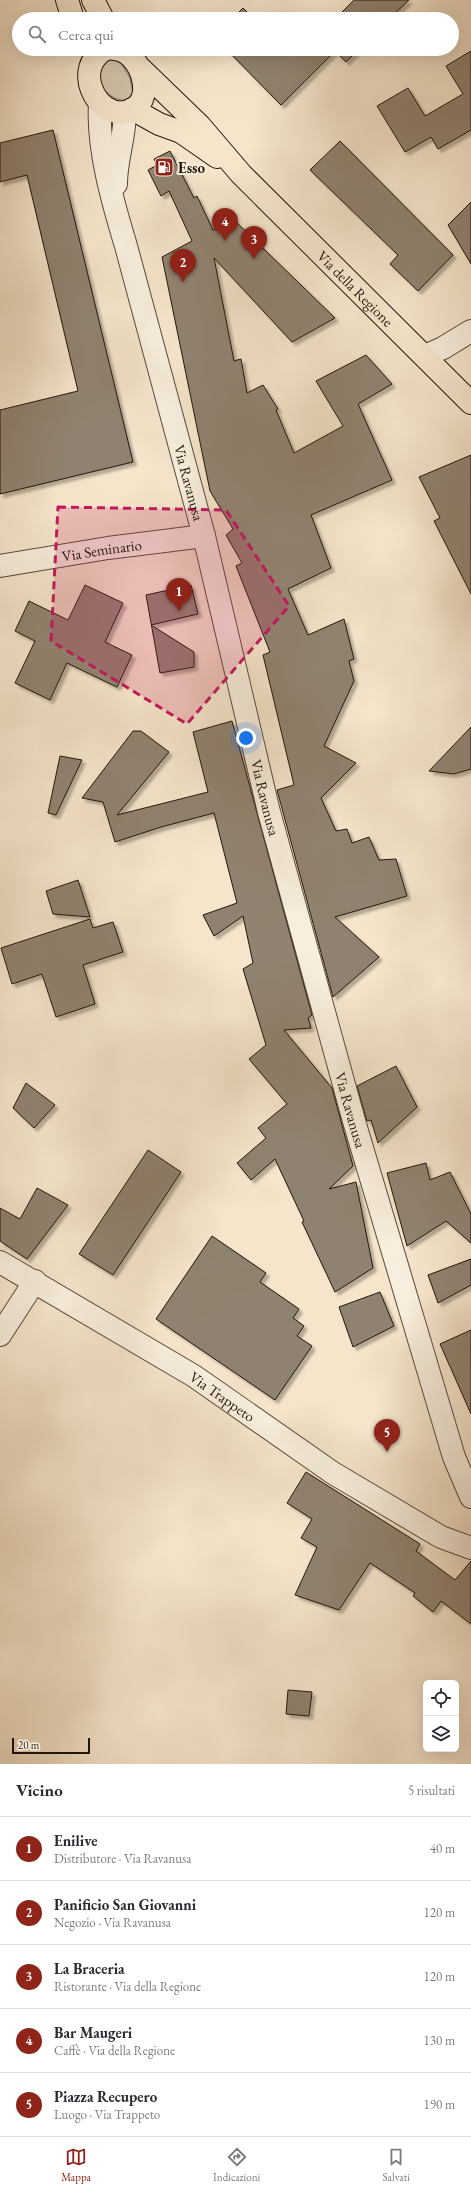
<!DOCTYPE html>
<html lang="it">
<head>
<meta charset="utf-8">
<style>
  body { margin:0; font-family:"EB Garamond",serif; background:#f7f7f7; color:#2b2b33 }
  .controls { position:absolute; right:12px; bottom:12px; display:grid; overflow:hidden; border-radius:6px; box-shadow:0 4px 16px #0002 }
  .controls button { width:36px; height:36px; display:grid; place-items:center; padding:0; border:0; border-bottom:1px solid #e1e1e2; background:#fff; color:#2b2b33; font:20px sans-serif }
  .scale { position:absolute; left:12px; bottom:10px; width:78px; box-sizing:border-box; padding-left:4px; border:2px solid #22160c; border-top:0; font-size:11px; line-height:14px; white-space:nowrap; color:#22160c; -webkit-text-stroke:3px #f8eedd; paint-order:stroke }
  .you { position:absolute; left:246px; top:738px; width:14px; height:14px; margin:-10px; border:3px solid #fff; border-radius:50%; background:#1a73e8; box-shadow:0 0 0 6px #1a73e833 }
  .badge { display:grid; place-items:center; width:26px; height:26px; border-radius:50%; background:#8f2418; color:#fff; font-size:13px; font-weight:700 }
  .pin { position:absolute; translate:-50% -33px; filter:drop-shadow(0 1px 2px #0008) }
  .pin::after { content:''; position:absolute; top:21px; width:14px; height:12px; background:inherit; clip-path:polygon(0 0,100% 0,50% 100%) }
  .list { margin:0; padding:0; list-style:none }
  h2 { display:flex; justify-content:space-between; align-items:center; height:52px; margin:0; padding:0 16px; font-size:17px }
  h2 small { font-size:13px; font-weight:400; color:#7c7c81 }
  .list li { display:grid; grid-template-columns:26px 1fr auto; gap:12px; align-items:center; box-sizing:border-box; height:64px; padding:0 16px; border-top:1px solid #e1e1e2 }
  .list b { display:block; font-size:15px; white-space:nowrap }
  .list p { margin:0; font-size:13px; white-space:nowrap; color:#7c7c81 }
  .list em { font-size:13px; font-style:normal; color:#7c7c81 }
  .icon { flex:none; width:22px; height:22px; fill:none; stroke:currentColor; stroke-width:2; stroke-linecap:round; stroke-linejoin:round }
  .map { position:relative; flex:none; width:471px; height:1764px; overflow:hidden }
  .search { position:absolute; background:#fff; box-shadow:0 4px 16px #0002; left:12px; right:12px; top:12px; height:44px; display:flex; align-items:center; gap:10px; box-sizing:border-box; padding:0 14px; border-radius:22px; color:#7c7c81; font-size:15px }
  .sheet { height:372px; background:#fff }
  nav { display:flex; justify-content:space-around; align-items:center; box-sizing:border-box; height:56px; border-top:1px solid #e1e1e2; background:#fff; font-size:11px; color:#7c7c81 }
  nav a { display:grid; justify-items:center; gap:2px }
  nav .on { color:#8f2418 }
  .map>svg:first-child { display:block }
  .green { fill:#d1c2ab; stroke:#7a6c5c }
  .building { fill:#90826f; stroke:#22160c; filter:url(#shadow) }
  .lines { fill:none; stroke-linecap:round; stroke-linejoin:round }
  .minor-casing { stroke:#574a3c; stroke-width:24 }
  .major-casing { stroke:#22160c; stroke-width:24 }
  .minor { stroke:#f8eedd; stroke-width:22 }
  .major { stroke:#f5e5cb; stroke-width:22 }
  .marked { fill:#c2185b; fill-opacity:0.2; stroke:#c2185b; stroke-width:3; stroke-dasharray:8 5; stroke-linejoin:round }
  .labels { text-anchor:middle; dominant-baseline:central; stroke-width:4; stroke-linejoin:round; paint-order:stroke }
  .poi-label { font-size:15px; font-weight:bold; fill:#22160c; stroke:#f8eedd; text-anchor:start }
  .street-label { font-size:15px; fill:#22160c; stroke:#f8eedd }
</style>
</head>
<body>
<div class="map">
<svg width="471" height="1764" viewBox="0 0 471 1764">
  <defs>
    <filter id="shadow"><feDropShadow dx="3.5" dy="3.5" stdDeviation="1" flood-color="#0004"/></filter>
  </defs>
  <rect width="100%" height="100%" fill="#f5e5cb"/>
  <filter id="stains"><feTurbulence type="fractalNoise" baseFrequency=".005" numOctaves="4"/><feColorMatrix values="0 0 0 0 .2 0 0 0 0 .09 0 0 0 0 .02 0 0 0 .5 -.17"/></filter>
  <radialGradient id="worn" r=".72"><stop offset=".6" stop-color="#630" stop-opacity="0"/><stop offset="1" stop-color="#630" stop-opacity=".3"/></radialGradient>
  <path class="green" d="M108 57 120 61 130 78 133 92 127 100C110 103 92 80 99 67 101 63 106 60 108 57Z"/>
  <g class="building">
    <path d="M354 0H409L389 19H335Z"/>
    <path d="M243 8 254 19H232Z"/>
    <path d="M226 49H359L346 62 335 51 281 105Z"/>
    <path d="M471 51V130L438 149 431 137 405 152 377 106 408 88 425 116 463 94 446 66Z"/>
    <path d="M53 130 133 462 0 494V410L78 391 27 175 0 182V143Z"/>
    <path d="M340 141 453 255 418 291 390 264 398 255 310 170Z"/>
    <path d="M170 151 194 198 197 196 213 230 233 219 335 318 292 342 214 258 234 361 241 359 247 393 263 385 278 409 276 410 294 453 343 426 316 381 366 355 392 384 358 404 392 480 311 515 331 568 288 589 308 635 344 619 354 659 349 661 354 681 324 746 356 763 321 798 336 831 347 829 352 843 369 837 379 860 396 859 407 896 335 917 379 957 333 997 277 790 294 785 263 655 270 652 236 566 242 563 226 535 233 529 210 491 162 257 192 241 169 191 161 196 148 170 157 165 154 159Z"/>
    <path d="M471 202V264L448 225Z"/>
    <path d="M471 455V594L434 521 440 518 419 477Z"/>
    <path d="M85 585 123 603 105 642 132 655 117 687 67 663 50 700 15 683 35 641 15 631 29 601 68 620Z"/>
    <path d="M191 585 198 614 151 625 194 652V667L160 673 146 595Z"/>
    <path d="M232 721 312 1015 308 1018 311 1028 284 1030 332 1088 353 1166 329 1189 356 1182 373 1268 335 1292 302 1222 304 1221 275 1159 251 1180 237 1163 266 1138 258 1128 287 1104 249 1059 266 1045 243 969 253 963 243 916 214 936 203 915 237 903 214 813 161 827 115 842 103 802 82 798 133 731H141L169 752 117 815 208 792 193 732Z"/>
    <path d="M471 727V769L454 774 429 771Z"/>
    <path d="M60 756 82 760 56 815 48 813Z"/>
    <path d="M78 880 90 917 53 914 46 891Z"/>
    <path d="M90 919 93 928 113 922 123 952 83 965 95 1004 56 1017 42 974 12 984 1 948Z"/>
    <path d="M396 1066 417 1107 378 1143 371 1120 367 1121 357 1086Z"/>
    <path d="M26 1083 55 1105 34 1128 13 1108Z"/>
    <path d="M148 1150 181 1172 113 1275 79 1254Z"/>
    <path d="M426 1163 430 1180 450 1172 471 1214V1243L446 1221 407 1246 387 1173Z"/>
    <path d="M37 1188 68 1205 27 1259 0 1241V1208L20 1219Z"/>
    <path d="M212 1236 266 1273 260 1282 299 1309 293 1318 304 1326 297 1336 312 1346 275 1400 156 1319Z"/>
    <path d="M471 1259V1285L438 1303 428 1275Z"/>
    <path d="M380 1292 394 1326 353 1347 339 1307Z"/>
    <path d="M471 1330V1414L440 1344Z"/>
    <path d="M306 1472 420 1544 416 1551 455 1580 471 1561V1624L441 1601 433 1612 413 1596 415 1593 370 1563 339 1610 295 1595 317 1547 301 1538 312 1519 287 1503Z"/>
    <path d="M288 1690 312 1692 309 1716 286 1714Z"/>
  </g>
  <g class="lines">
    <g class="minor-casing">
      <g id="minor">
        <path id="s1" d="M100 104C97 148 113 203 126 246L204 536 269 812 354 1121 454 1457 471 1497"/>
        <path d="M116 184C116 159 125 137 125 112"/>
        <path d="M425 356 443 348 471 331"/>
        <path id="s2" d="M0 566 108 548 204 536"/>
        <path id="s3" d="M0 1262 194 1376 333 1473 441 1537 471 1548"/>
        <path d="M0 1335 35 1281"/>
      </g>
    </g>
    <g class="major-casing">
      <g id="major">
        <path d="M67 0 73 19"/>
        <path d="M93 0 103 19"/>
        <path d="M106 49C72 66 95 118 126 112 159 105 142 50 114 49"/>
        <path id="s4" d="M141 69 200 126 241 174 471 403"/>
        <path d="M132 109 159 124 181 132 217 157"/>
      </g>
    </g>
    <use href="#minor" class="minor"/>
    <use href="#major" class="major"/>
  </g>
  <path class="marked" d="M58 507 226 510 289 606 187 724 51 641Z"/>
  <defs>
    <g id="fuel-square" transform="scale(1)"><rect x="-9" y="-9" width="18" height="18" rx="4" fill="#8f2418" stroke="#f8eedd"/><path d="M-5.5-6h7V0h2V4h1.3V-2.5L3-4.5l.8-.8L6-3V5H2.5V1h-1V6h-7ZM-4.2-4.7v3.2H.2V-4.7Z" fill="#fff"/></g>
  </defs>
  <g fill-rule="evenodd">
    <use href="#fuel-square" x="164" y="167"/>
  </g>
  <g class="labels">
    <g class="poi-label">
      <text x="178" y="167">Esso</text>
    </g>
    <g class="street-label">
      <text stroke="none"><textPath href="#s4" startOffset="307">Via della Regione</textPath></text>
      <text stroke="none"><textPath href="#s1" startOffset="390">Via Ravanusa</textPath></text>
      <text stroke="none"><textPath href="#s2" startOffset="103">Via Seminario</textPath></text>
      <text stroke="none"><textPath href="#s1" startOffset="714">Via Ravanusa</textPath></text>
      <text stroke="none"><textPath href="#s1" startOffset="1038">Via Ravanusa</textPath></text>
      <text stroke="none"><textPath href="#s3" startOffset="260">Via Trappeto</textPath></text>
    </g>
  </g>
  <rect width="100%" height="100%" filter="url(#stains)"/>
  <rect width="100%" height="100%" fill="url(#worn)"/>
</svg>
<div class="controls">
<button><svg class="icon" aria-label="locate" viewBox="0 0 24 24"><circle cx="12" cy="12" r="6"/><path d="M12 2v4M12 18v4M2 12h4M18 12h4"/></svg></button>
<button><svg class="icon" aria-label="layers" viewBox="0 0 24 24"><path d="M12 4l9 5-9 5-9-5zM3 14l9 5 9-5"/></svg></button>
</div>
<div class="scale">20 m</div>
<div class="you"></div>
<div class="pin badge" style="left:179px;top:611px">1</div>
<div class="pin badge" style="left:183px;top:282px">2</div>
<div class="pin badge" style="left:254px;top:259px">3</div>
<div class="pin badge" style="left:225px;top:241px">4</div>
<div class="pin badge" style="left:387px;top:1452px">5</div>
<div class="search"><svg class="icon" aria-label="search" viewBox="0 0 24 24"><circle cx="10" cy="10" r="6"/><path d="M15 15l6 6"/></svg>Cerca qui</div>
</div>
<section class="sheet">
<h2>Vicino<small>5 risultati</small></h2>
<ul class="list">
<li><span class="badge">1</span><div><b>Enilive</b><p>Distributore · Via Ravanusa</p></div><em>40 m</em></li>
<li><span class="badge">2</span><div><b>Panificio San Giovanni</b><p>Negozio · Via Ravanusa</p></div><em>120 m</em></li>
<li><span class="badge">3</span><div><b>La Braceria</b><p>Ristorante · Via della Regione</p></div><em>120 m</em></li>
<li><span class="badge">4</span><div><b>Bar Maugeri</b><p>Caffè · Via della Regione</p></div><em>130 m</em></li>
<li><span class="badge">5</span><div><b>Piazza Recupero</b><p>Luogo · Via Trappeto</p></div><em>190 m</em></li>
</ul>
</section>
<nav>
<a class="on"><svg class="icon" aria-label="map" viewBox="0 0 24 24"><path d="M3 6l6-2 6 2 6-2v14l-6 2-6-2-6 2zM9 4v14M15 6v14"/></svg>Mappa</a>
<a><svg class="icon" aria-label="directions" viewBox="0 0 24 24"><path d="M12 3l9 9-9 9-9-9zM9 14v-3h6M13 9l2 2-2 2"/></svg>Indicazioni</a>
<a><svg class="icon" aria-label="saved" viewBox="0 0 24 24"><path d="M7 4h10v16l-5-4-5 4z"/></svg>Salvati</a>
</nav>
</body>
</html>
